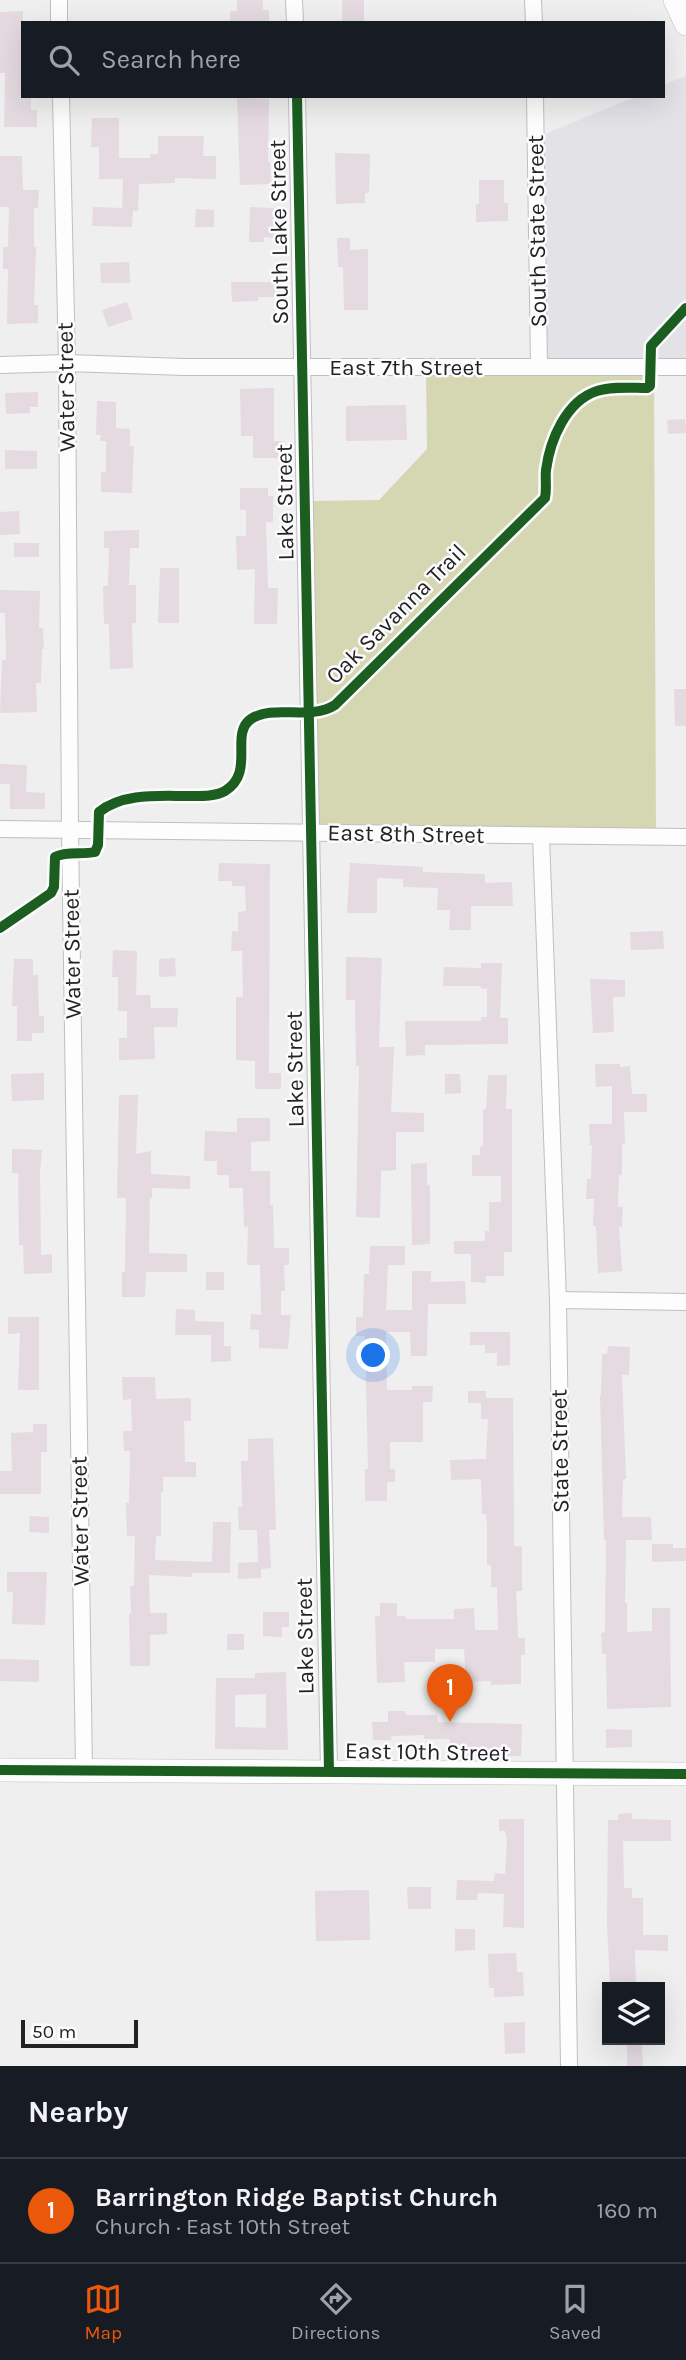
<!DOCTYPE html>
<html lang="en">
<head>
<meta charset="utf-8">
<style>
  body { margin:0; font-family:Karla,sans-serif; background:#20242c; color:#f1f3f6 }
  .controls { position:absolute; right:21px; bottom:21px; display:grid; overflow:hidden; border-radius:0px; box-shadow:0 7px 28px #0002 }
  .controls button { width:63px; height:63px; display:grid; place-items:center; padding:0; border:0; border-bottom:2px solid #363941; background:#171b24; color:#f1f3f6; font:35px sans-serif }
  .scale { position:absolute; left:21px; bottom:18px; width:117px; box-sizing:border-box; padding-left:7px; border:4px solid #222223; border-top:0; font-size:19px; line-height:24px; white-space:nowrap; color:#222223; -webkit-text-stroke:5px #fcfcfe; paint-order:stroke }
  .you { position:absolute; left:374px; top:1356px; width:24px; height:24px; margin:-18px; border:5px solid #fff; border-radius:50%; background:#1a73e8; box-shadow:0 0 0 10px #1a73e833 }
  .badge { display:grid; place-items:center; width:46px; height:46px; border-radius:50%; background:#ea580c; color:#fff; font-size:23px; font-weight:700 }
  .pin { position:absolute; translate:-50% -58px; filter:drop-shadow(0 2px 4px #0008) }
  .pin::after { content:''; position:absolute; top:37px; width:24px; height:21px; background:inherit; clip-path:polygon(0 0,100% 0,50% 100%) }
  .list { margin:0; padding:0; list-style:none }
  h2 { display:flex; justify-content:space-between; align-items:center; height:91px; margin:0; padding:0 28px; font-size:30px }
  h2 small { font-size:23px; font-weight:400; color:#9ea1a6 }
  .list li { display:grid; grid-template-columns:46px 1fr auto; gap:21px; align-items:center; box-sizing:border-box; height:105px; padding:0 28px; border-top:2px solid #363941 }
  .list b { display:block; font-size:26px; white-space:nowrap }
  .list p { margin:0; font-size:23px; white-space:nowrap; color:#9ea1a6 }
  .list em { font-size:23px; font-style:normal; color:#9ea1a6 }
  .icon { flex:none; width:38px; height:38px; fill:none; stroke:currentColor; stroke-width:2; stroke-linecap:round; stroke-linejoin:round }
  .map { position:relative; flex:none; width:686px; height:2066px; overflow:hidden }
  .search { position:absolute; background:#171b24; box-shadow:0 7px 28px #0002; left:21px; right:21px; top:21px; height:77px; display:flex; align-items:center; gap:18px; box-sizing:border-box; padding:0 24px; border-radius:0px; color:#9ea1a6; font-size:26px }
  .sheet { height:196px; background:#171b24 }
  nav { display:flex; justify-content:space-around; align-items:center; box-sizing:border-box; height:98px; border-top:2px solid #363941; background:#171b24; font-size:19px; color:#9ea1a6 }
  nav a { display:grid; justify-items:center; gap:4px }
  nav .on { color:#ea580c }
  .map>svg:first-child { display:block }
  .built { fill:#e2e2e7 }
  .green { fill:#d5d7b3 }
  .building { fill:#e4dae0; fill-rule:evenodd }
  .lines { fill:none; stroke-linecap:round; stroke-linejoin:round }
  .minor-casing { stroke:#bfbfbf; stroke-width:18 }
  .secondary-casing { stroke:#bfbfbf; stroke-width:24 }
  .minor { stroke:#fdfdfd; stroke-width:16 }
  .secondary { stroke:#fdfdfd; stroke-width:23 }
  .cycleway-casing { stroke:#fcfcfe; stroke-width:15 }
  .cycleway { stroke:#1b5e20; stroke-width:10 }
  .labels { text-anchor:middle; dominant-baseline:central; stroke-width:5; stroke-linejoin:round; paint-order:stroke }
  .street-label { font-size:23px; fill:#222223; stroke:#fcfcfe }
</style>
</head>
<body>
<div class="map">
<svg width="686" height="2066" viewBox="0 0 686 2066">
  <rect width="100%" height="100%" fill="#efefef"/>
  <g class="built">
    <path d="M686 76V298L648 337 646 364 543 363 538 137 637 96H663V85Z"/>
    <path d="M686 312V364L654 365V345Z"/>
  </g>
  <path class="green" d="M426 373H654L656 832 317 830 309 501 379 500 427 449Z"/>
  <g class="building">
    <path d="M237 0H263V10H269V23H230V11H237Z"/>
    <rect x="342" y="0" width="22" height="23"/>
    <path d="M23 11V96H31V110H37V127H4L5 73H0V12Z"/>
    <path d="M237 98 269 99 268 162H270L271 184 240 185Z"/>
    <path d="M92 118H119V158H150V154H158V136H204L203 156H216V179L175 178V183L139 184 138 211H133L132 227 92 226 93 207 122 208 123 179H99V147H91Z"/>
    <path d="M335 153 370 154 369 193H365V203L336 204Z"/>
    <path d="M0 156H22L23 190H39L38 208H34V247H36L34 305H38V323L7 324 8 269H3V247H8L9 207H0Z"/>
    <path d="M479 180H504V203H508V221L476 222V204H479Z"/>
    <path d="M250 207 274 208V238L264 237V242H249Z"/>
    <path d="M196 209 214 210V227H195Z"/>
    <path d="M337 238H350V250L368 249V310H344L343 267H338Z"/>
    <path d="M129 262 130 283H101L100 263Z"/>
    <path d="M231 282H275V297H258V301L232 302Z"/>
    <path d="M127 302 133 319 108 327 102 310Z"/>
    <path d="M274 388V441H283L284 458H253V436H241L240 389Z"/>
    <path d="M38 392V407H30V413L6 414 5 393Z"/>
    <path d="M97 401 116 402V428L130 429V446H134L132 493 101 492V472H106V441H100L101 435H96Z"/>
    <path d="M406 405 407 440 346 441V406Z"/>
    <path d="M685 419 686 433 668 434 667 420Z"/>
    <path d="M5 450 37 451V469H5Z"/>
    <path d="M240 488H268V496H273V522H266L268 588H278L277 624H254L255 569 237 570 236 536H246V510H240Z"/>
    <path d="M19 511 20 534 0 535V512Z"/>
    <path d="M139 530V548H130L129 585H136V623H132L133 668 110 669 109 624H104L103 586H108L109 548H104V531Z"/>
    <rect x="14" y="543" width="25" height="14"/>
    <path d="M160 568H179V623H158Z"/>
    <path d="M0 590 40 591 39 628H43L44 649H42L41 683H36L37 712 0 713 2 660H6L5 613H0Z"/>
    <path d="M674 689H686V726H675Z"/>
    <path d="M0 764 27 765 26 792 45 793V809H10V784H0Z"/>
    <path d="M219 863 270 864 269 1073H281V1089H255V1061L236 1060V997H243L242 951H231L232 931 238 932V912L246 911 245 886H232V881H218Z"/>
    <path d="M350 863 423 867V872L485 874V883L512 882 513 906H471V930H449L450 910H437L438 888 403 887V879L377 878V913H347Z"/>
    <path d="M663 931 664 949 631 950 630 932Z"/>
    <path d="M113 950 137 951 136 995H150L151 1008H178L177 1027H154L155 1059 119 1060V1038H127V1011H118V977H112Z"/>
    <path d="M346 957 382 958 379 1047H394L391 1112 424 1113V1132H396V1170L381 1171 380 1218 356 1217 359 1066H356L355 1000H346Z"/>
    <path d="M175 958 176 976 159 977V959Z"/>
    <path d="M14 959H33V975H38L39 1016H44V1033H32V1041H17V1006H12Z"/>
    <path d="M481 963H502L500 1018H508V1044L425 1045V1055L406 1056 405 1021H481V1017H487V988L481 989V986H443L444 967 481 968Z"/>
    <path d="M590 979 625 980V997H613L614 1032 593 1033Z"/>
    <path d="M595 1064H620V1067L630 1066 632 1094H647V1112H624L625 1144H622V1175H619L618 1207H623L622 1227H619L622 1271 598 1273 596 1226H593L594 1199H586L587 1179H591L592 1145H590L589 1124H612V1086L596 1087Z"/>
    <path d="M44 1073V1100L12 1101 11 1074Z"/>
    <path d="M445 1074H460L461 1093 445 1094Z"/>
    <path d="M488 1075H507L506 1109H512V1252H504V1276H486V1283L471 1282V1254H454V1241H485V1231H489V1202H501V1176H472V1155H480V1147L483 1146V1109H486Z"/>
    <path d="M119 1095H138L136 1154 151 1151V1174L190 1176V1189L152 1188V1198H150L149 1253 187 1254V1272H146L145 1297H122V1272H125L126 1198H117Z"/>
    <path d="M237 1118H270V1141L251 1142V1171H270V1205H273L274 1248H289V1265H284L285 1291H281V1315H291L288 1349 259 1348V1330L250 1329 251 1314 261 1315 260 1265H247L248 1226 244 1227 243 1188H229V1175H217V1161H204L205 1131 237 1132Z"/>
    <path d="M12 1149 42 1150 40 1173 41 1255 52 1254V1273L24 1274 23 1245H19L18 1173H12Z"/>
    <path d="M427 1163V1185H430V1244L412 1245 411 1164Z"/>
    <path d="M370 1246H405V1265H388L386 1310H412V1271H431V1282L465 1281 466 1304H428L427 1356H411L410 1332H386L387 1390H412V1386H433L432 1402H423V1442H390V1469H395V1482H387V1501H365V1469H368L365 1336H356V1317H363L364 1274H369Z"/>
    <rect x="206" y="1272" width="18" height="18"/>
    <path d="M176 1309 195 1310V1321L224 1322V1346H231V1361L211 1362V1335H175Z"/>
    <path d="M8 1317H39V1390H18L20 1333 8 1334Z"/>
    <path d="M470 1332H510V1365L497 1366V1353H485V1345H470Z"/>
    <path d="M608 1346 630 1347 629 1375H622L626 1479H623L622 1517H651L652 1540H626L625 1603H627V1632L652 1631V1608H670L671 1707 607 1709 606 1654H602L601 1633 605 1632 606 1540H604L600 1395H601L602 1354H607Z"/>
    <path d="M122 1377H155L156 1399 191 1398V1421H184L185 1462H196V1477H163V1492H161V1536H156L155 1560 212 1562 213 1522H231L230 1573H192V1577L149 1575 150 1613H167V1634L150 1635V1666H130L129 1614H131L130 1586H134L135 1536H127L126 1503H129L130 1451H124L123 1431H132L131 1399 123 1400Z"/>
    <path d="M468 1391H486V1398H513L514 1546H522V1591H516L518 1632V1638H525V1655H521V1684L491 1685V1681L466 1682 464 1649H435V1662H404L405 1682 377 1683 375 1616H380V1603H397V1616H406V1619H454V1609L474 1608 475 1630H498L497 1587H491V1565H487V1525L486 1514H482L481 1479 451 1480 450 1460 486 1459 488 1419H481V1403H468Z"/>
    <path d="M33 1424H47V1452H41V1494H0V1471H12L11 1433 33 1432Z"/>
    <path d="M273 1438 276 1530H269L271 1568 261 1569V1578L238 1579V1563L258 1562 257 1530H239L238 1507H242L241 1461H248V1439Z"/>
    <path d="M30 1516 49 1517V1533L29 1532Z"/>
    <path d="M652 1544H673V1548H686V1561L652 1562Z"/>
    <path d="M7 1572H47L45 1625 12 1624 13 1592H7Z"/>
    <path d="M263 1612H289V1627H282V1637L263 1636Z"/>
    <rect x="227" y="1634" width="17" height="16"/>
    <path d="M0 1659 39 1660V1682L0 1681Z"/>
    <path d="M286 1672 288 1750 215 1749 216 1678H255V1673ZM266 1694V1728L235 1727V1695Z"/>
    <path d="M388 1711H405L406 1715H437L438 1722 522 1724 521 1756H450V1739H424V1735L391 1736 392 1740H373L372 1722H388Z"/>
    <path d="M606 1729 632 1730V1747L606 1748Z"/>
    <path d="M632 1813V1819L671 1820V1841H623L624 1888H632V1898H643V1935H668V1951L635 1950 636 1982 610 1983 607 1924 608 1820H618V1814Z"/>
    <path d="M499 1819H524V1928L503 1927 504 1894 478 1893 477 1900H456L457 1880 494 1881 495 1873 505 1874 507 1840 505 1831H499Z"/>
    <path d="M407 1887H431V1909H408Z"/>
    <path d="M369 1890 370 1940 316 1941 315 1891Z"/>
    <path d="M455 1929H475V1950L455 1951Z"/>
    <path d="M516 1953 517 1972H523L524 1996 494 1997V1988H489L488 1954Z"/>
    <path d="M525 2022V2053L505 2054 504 2023Z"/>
    <path d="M627 2044H642L643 2066H627Z"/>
  </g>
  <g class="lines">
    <g class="minor-casing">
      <g id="minor">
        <path d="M59 0V23"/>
        <path d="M294 0 295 23"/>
        <path d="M533 0 534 23"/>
        <path d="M61 96 67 363 70 831 84 1770"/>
        <path d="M297 96 329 1771"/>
        <path d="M535 96 539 366"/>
        <path d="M0 365 67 363 184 367H686"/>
        <path d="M0 829 686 837"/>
        <path d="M541 836 558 1300 569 2066"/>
        <path d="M558 1300 686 1302"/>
      </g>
    </g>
    <g class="secondary-casing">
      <g id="secondary">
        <path d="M675 0 686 24"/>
        <path d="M0 1770 686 1774"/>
      </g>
    </g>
    <use href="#minor" class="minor"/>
    <use href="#secondary" class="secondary"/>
    <g class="cycleway-casing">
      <g id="cycleway">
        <path d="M297 96 329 1771"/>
        <path d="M0 928 51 893 54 887 55 857C67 851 82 855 95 852L98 845 99 812C123 793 158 796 187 796 200 796 214 797 225 791 256 772 229 734 251 719 273 704 310 721 335 705L545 498C547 488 545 479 546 470 550 440 566 401 597 391 612 386 632 388 647 388L650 386 651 346 686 308"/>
        <path d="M0 1770 686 1774"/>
      </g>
    </g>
    <use href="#cycleway" class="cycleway"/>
  </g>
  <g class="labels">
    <g class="street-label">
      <text transform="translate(537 231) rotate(-91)">South State Street</text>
      <text transform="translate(279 232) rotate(-91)">South Lake Street</text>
      <text x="406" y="367">East 7th Street</text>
      <text transform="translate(66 387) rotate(-91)">Water Street</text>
      <text transform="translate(285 502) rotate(-91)">Lake Street</text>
      <text transform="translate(396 614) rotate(-45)">Oak Savanna Trail</text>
      <text transform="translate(406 834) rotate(1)">East 8th Street</text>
      <text transform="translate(72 954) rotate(-91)">Water Street</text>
      <text transform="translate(295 1069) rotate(-91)">Lake Street</text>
      <text transform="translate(560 1451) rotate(-91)">State Street</text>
      <text transform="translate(80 1521) rotate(-91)">Water Street</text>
      <text transform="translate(305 1636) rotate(-91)">Lake Street</text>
      <text transform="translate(427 1752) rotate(1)">East 10th Street</text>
    </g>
  </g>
</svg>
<div class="controls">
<button><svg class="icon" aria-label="layers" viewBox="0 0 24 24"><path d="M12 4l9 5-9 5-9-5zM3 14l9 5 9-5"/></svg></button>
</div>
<div class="scale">50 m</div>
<div class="you"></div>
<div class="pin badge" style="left:450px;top:1722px">1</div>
<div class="search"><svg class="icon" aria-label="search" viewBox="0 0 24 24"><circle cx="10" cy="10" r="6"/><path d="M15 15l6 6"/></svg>Search here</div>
</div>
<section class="sheet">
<h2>Nearby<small></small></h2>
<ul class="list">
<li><span class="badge">1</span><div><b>Barrington Ridge Baptist Church</b><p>Church · East 10th Street</p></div><em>160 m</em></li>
</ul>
</section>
<nav>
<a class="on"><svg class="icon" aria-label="map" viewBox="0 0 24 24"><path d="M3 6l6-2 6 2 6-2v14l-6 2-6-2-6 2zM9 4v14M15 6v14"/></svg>Map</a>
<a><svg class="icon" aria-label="directions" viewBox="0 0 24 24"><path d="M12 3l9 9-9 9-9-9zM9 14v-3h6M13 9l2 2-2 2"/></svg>Directions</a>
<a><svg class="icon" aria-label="saved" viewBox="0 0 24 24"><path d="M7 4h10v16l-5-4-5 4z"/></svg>Saved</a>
</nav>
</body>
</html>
